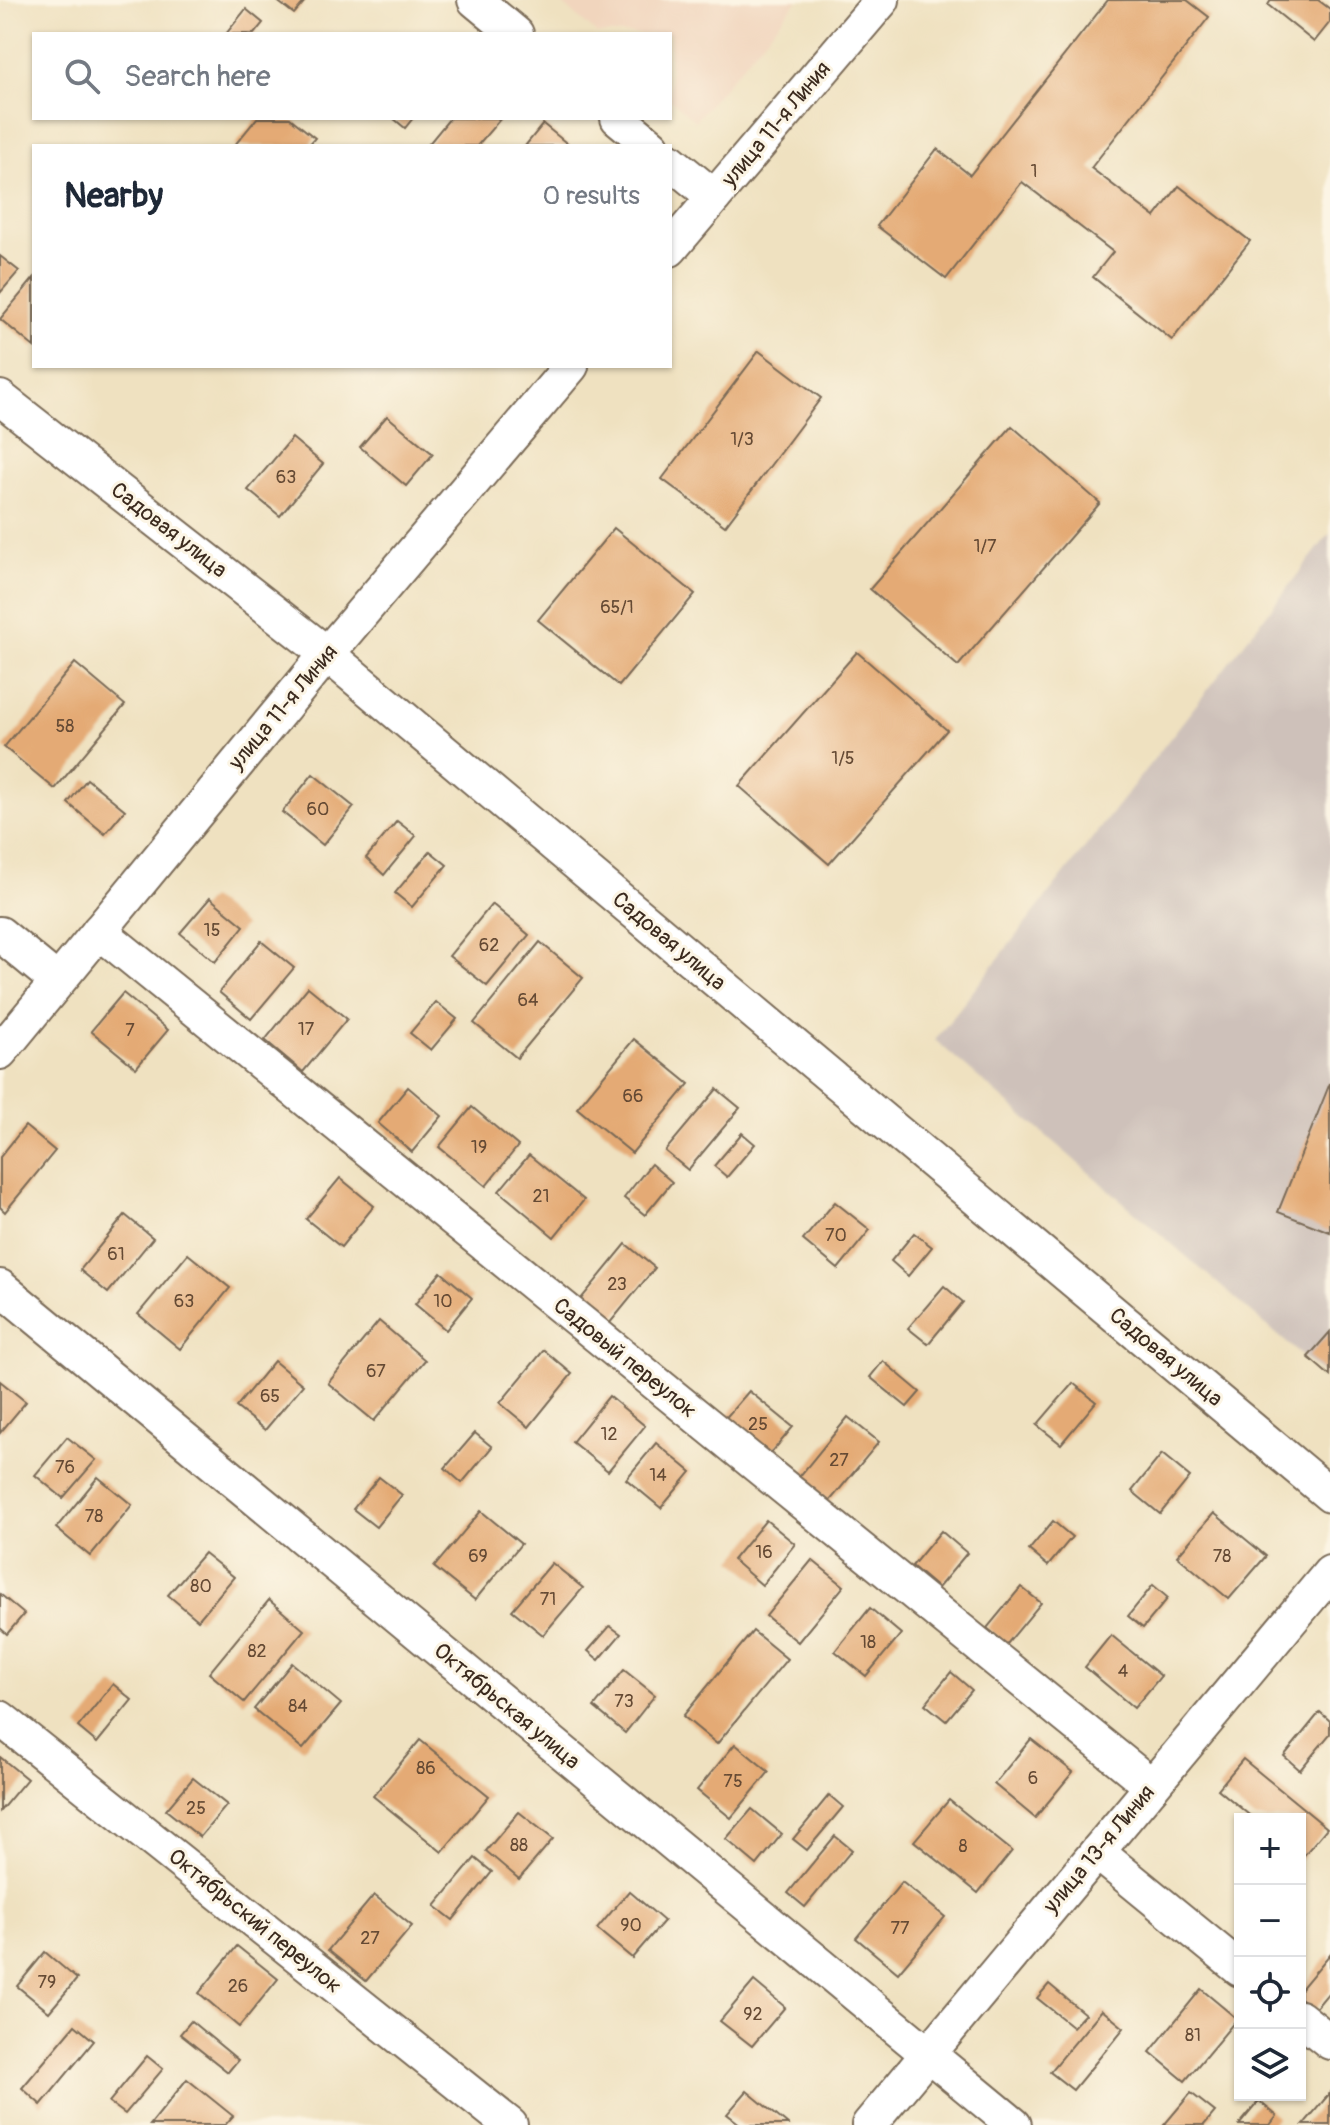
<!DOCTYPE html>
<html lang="en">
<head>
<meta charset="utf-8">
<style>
  body { margin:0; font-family:Pangolin,sans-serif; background:#f2f2f3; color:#1f2937 }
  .controls { position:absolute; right:24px; bottom:24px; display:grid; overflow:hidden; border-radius:0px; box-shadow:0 2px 6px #0004 }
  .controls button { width:72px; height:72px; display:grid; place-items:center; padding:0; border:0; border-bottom:2px solid #e0e1e3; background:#fff; color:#1f2937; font:40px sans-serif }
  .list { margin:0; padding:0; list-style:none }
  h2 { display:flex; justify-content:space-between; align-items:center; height:104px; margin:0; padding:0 32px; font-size:34px }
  h2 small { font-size:26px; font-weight:400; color:#747a83 }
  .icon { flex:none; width:44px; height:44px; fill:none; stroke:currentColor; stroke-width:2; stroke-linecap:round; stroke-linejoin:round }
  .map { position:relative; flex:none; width:1330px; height:2125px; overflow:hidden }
  .search { position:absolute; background:#fff; box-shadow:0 2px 6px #0004; left:32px; top:32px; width:640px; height:88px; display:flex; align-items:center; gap:20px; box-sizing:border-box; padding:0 28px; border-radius:0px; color:#747a83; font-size:30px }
  .panel { position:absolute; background:#fff; box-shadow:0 2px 6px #0004; left:32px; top:144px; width:640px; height:224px; border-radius:0px }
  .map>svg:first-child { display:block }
  .built { fill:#f1d5bd }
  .industrial { fill:#cec1ba }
  .building { fill:#e4aa74 }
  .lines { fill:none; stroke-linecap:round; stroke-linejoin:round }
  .minor-casing { stroke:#7a6a57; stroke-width:38 }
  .minor { stroke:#fff; stroke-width:34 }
  .labels { text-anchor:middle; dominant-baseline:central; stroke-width:6; stroke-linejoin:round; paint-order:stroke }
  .number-label { font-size:18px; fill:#654a34 }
  .street-label { font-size:22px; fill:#3b2a1e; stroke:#fcf5e5 }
</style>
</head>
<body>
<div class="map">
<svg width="1330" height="2125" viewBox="0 0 1330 2125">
  <rect width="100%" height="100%" fill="#fcf5e5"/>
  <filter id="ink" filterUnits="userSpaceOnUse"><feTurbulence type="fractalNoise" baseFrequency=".0125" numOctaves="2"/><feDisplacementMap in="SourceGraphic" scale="16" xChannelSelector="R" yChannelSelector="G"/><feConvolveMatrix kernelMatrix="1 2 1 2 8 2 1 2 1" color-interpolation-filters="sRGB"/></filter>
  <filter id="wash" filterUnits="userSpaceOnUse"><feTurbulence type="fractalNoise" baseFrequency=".006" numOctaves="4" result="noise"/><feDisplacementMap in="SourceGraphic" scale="32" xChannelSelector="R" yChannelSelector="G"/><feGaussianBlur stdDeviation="1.8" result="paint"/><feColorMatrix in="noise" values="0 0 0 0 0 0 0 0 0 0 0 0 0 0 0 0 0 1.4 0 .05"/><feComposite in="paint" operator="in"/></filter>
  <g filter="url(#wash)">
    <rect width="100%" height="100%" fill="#efe1c0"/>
    <path class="built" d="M558 0H798L695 121 670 99V34H597Z"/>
    <path class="industrial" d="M1330 533V1380L935 1040Z"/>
    <g id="blocks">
      <g class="building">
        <path d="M276 0H306L294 14Z"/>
        <path d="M1108 0H1187L1209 17 1091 168 1155 217 1179 186 1250 241 1172 340 1093 277 1113 252 1022 182 946 279 877 226 937 149 970 175Z"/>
        <path d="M1271 0H1318L1330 9V22L1314 42 1268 5Z"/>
        <path d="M246 9 263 23 254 34H226Z"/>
        <path d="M257 118H290L315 138 308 146H234Z"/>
        <path d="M393 118H413L405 128Z"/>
        <path d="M450 118H501L477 146H427Z"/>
        <path d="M543 124 570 146H525Z"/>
        <path d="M0 256 19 271 0 293Z"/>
        <path d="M34 278V347L0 319Z"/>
        <path d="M759 351 821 398 725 526 662 479Z"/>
        <path d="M387 416 433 454 406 486 360 447Z"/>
        <path d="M1012 426 1100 503 958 666 870 589Z"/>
        <path d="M292 438 323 464 280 516 248 490Z"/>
        <path d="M614 528 695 594 619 686 538 620Z"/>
        <path d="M857 652 947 730 829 864 739 786Z"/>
        <path d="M75 663 125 705 55 789 4 747Z"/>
        <path d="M313 774 354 807 323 845 282 812Z"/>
        <path d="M87 779 125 810 105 834 68 803Z"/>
        <path d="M397 821 416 836 384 875 366 858Z"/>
        <path d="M430 851 447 865 412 907 395 893Z"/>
        <path d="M210 898 244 926 215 962 180 933Z"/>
        <path d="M492 904 529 935 487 986 449 956Z"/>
        <path d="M261 941 294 968 251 1019 219 992Z"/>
        <path d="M540 942 583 978 517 1058 474 1023Z"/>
        <path d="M308 987 347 1019 303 1072 265 1040Z"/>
        <path d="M123 993 168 1030 136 1068 91 1031Z"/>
        <path d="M436 1002 457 1019 431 1050 410 1033Z"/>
        <path d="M634 1039 689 1084 632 1153 577 1108Z"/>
        <path d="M1330 1083V1232L1278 1212Z"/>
        <path d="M408 1087 442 1116 412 1152 378 1123Z"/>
        <path d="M717 1089 740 1108 688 1170 665 1151Z"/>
        <path d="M472 1107 518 1146 486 1186 439 1147Z"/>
        <path d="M25 1126 55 1151 5 1212 0 1207V1157Z"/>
        <path d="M742 1133 755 1144 727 1177 714 1166Z"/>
        <path d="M529 1155 584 1200 554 1237 499 1191Z"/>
        <path d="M651 1164 672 1182 645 1215 624 1198Z"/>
        <path d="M340 1178 374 1206 341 1247 306 1219Z"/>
        <path d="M835 1202 870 1230 838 1269 803 1240Z"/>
        <path d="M125 1215 153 1238 108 1293 80 1270Z"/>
        <path d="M914 1233 932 1247 908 1276 891 1261Z"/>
        <path d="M626 1244 655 1268 609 1324 580 1300Z"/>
        <path d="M188 1254 230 1288 180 1349 138 1314Z"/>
        <path d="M441 1272 472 1298 446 1330 415 1304Z"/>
        <path d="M944 1286 963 1302 928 1344 908 1328Z"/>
        <path d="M379 1321 425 1360 374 1421 328 1383Z"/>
        <path d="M1330 1332V1376L1308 1357Z"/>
        <path d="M544 1350 572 1374 529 1427 500 1403Z"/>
        <path d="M274 1361 303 1385 265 1430 236 1407Z"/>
        <path d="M883 1361 920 1392 907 1407 870 1377Z"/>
        <path d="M0 1381 26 1402 0 1433Z"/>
        <path d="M1073 1383 1096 1402 1061 1444 1037 1425Z"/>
        <path d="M749 1391 793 1427 767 1458 723 1421Z"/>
        <path d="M609 1396 645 1426 608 1471 572 1442Z"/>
        <path d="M848 1417 879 1442 829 1502 799 1477Z"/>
        <path d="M475 1433 492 1447 462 1483 445 1468Z"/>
        <path d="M67 1437 96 1460 63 1498 35 1475Z"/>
        <path d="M656 1443 691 1472 661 1508 626 1479Z"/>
        <path d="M1162 1454 1190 1477 1160 1514 1132 1491Z"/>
        <path d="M98 1477 132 1505 90 1556 56 1528Z"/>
        <path d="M379 1477 402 1495 376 1527 353 1509Z"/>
        <path d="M481 1511 521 1544 475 1600 434 1567Z"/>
        <path d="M1214 1513 1266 1556 1229 1599 1177 1556Z"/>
        <path d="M766 1520 795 1544 762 1585 733 1560Z"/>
        <path d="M1053 1521 1072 1537 1048 1566 1029 1550Z"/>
        <path d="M941 1531 967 1553 938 1588 912 1566Z"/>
        <path d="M204 1553 234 1577 198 1620 168 1595Z"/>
        <path d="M812 1560 844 1586 798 1642 766 1616Z"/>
        <path d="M552 1563 583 1588 543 1635 512 1610Z"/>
        <path d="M1153 1585 1168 1598 1143 1628 1128 1616Z"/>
        <path d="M1021 1587 1041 1603 1007 1644 987 1628Z"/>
        <path d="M0 1594 24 1614 7 1634 0 1628Z"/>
        <path d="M269 1600 304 1630 244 1702 209 1673Z"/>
        <path d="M870 1608 901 1634 866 1676 835 1651Z"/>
        <path d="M610 1626 621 1634 599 1660 588 1651Z"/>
        <path d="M753 1631 787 1659 717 1744 683 1716Z"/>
        <path d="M1111 1635 1161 1676 1134 1708 1085 1667Z"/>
        <path d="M292 1663 341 1704 303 1749 254 1709Z"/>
        <path d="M624 1670 655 1695 625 1733 594 1707Z"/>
        <path d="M951 1672 972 1690 946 1721 925 1704Z"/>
        <path d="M113 1684 132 1700 97 1743 78 1727Z"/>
        <path d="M1320 1712 1330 1721V1734L1300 1770 1284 1756Z"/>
        <path d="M1031 1739 1073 1772 1035 1818 994 1784Z"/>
        <path d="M420 1740 489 1796 442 1852 373 1796Z"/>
        <path d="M735 1744 769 1772 731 1818 697 1790Z"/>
        <path d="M0 1757 27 1779 0 1811Z"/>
        <path d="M1243 1759 1327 1828 1300 1860V1819H1254L1218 1789Z"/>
        <path d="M193 1778 227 1805 200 1837 166 1810Z"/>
        <path d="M829 1795 843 1807 807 1850 793 1839Z"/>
        <path d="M949 1800 1012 1851 978 1893 914 1841Z"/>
        <path d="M752 1809 782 1834 757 1865 726 1839Z"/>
        <path d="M519 1812 553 1839 519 1879 486 1851Z"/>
        <path d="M835 1836 852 1850 805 1907 788 1893Z"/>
        <path d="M475 1858 492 1872 453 1920 435 1906Z"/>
        <path d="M902 1882 945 1917 898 1973 856 1938Z"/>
        <path d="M629 1891 664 1921 632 1958 597 1929Z"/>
        <path d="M374 1895 412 1926 366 1981 328 1950Z"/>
        <path d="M237 1946 278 1979 239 2027 199 1993Z"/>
        <path d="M45 1952 77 1979 49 2012 17 1986Z"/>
        <path d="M1330 1954V1991L1314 2010 1300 1998V1990Z"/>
        <path d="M754 1981 785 2007 752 2046 720 2021Z"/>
        <path d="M1049 1984 1085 2014 1073 2027 1037 1998Z"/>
        <path d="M1201 1989 1237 2019 1185 2081 1150 2052Z"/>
        <path d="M1102 2010 1124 2028 1073 2090 1050 2072Z"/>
        <path d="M191 2021 238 2060 228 2072 180 2034Z"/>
        <path d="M75 2025 94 2041 41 2105 22 2088Z"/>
        <path d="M147 2056 163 2069 125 2114 109 2102Z"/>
        <path d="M187 2079 233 2116 225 2125H150Z"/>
        <path d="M747 2091 788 2125H741L727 2114Z"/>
        <path d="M1191 2093 1215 2112 1204 2125H1164Z"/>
        <path d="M1330 2093V2125H1303Z"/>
        <path d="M1259 2101 1277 2116 1270 2125H1239Z"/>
      </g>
    </g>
  </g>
  <g filter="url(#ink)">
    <use href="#blocks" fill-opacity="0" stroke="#7a6a57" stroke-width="2"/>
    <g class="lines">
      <g class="minor-casing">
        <g id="minor">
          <path d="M475 0 516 34"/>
          <path d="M618 118 652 146"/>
          <path d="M670 161 714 197"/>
          <path d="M670 249 882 0"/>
          <path d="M0 398 327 654 1330 1495"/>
          <path d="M99 931 1152 1786"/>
          <path d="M0 934 57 981"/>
          <path d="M0 1052 327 654 571 366"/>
          <path d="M0 1287 1014 2125"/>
          <path d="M0 1718 510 2125"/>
          <path d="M1097 1852 1240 1969"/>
          <path d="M1300 2018 1330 2042"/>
          <path d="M869 2125 1330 1573"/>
        </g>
      </g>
      <use href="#minor" class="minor"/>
    </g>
  </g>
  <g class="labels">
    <g class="number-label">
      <text x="1034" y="171">1</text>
      <text x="742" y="439">1/3</text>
      <text x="286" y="477">63</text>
      <text x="985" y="546">1/7</text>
      <text x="617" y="607">65/1</text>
      <text x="65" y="726">58</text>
      <text x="843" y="758">1/5</text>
      <text x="318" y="809">60</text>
      <text x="212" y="930">15</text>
      <text x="489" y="945">62</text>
      <text x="528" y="1000">64</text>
      <text x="306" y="1029">17</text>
      <text x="130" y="1030">7</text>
      <text x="633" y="1096">66</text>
      <text x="479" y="1147">19</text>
      <text x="541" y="1196">21</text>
      <text x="836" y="1235">70</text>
      <text x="116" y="1254">61</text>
      <text x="617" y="1284">23</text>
      <text x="184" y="1301">63</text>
      <text x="443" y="1301">10</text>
      <text x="376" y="1371">67</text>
      <text x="270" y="1396">65</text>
      <text x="758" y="1424">25</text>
      <text x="609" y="1434">12</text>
      <text x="839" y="1460">27</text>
      <text x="65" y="1467">76</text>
      <text x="658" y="1475">14</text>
      <text x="94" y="1516">78</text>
      <text x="764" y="1552">16</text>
      <text x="478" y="1556">69</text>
      <text x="1222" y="1556">78</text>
      <text x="201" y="1586">80</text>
      <text x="548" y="1599">71</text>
      <text x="868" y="1642">18</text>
      <text x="257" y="1651">82</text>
      <text x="1123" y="1671">4</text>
      <text x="624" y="1701">73</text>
      <text x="298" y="1706">84</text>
      <text x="426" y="1768">86</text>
      <text x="1033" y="1778">6</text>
      <text x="733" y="1781">75</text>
      <text x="196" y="1808">25</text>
      <text x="519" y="1845">88</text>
      <text x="963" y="1846">8</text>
      <text x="631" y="1925">90</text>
      <text x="900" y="1928">77</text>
      <text x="370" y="1938">27</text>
      <text x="47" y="1982">79</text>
      <text x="238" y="1986">26</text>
      <text x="753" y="2014">92</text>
      <text x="1193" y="2035">81</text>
    </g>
    <g class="street-label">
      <text transform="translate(776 124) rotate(-50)">улица 11-я Линия</text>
      <text transform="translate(169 530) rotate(38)">Садовая улица</text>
      <text transform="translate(283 707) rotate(-50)">улица 11-я Линия</text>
      <text transform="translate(669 941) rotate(40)">Садовая улица</text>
      <text transform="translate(1166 1357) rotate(40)">Садовая улица</text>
      <text transform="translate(625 1358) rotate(39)">Садовый переулок</text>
      <text transform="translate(507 1706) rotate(40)">Октябрьская улица</text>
      <text transform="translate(1099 1849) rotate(-50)">улица 13-я Линия</text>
      <text transform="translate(255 1921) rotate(39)">Октябрьский переулок</text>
    </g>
  </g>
</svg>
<div class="controls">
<button>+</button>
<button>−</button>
<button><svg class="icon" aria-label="locate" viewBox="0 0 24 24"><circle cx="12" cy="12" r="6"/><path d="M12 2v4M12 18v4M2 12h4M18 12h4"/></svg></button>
<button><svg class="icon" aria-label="layers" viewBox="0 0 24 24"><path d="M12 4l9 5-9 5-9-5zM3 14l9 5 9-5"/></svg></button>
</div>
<div class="search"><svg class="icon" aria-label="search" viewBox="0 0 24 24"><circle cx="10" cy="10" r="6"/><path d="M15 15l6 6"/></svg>Search here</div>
<section class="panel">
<h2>Nearby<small>0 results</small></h2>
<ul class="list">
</ul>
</section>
</div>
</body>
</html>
